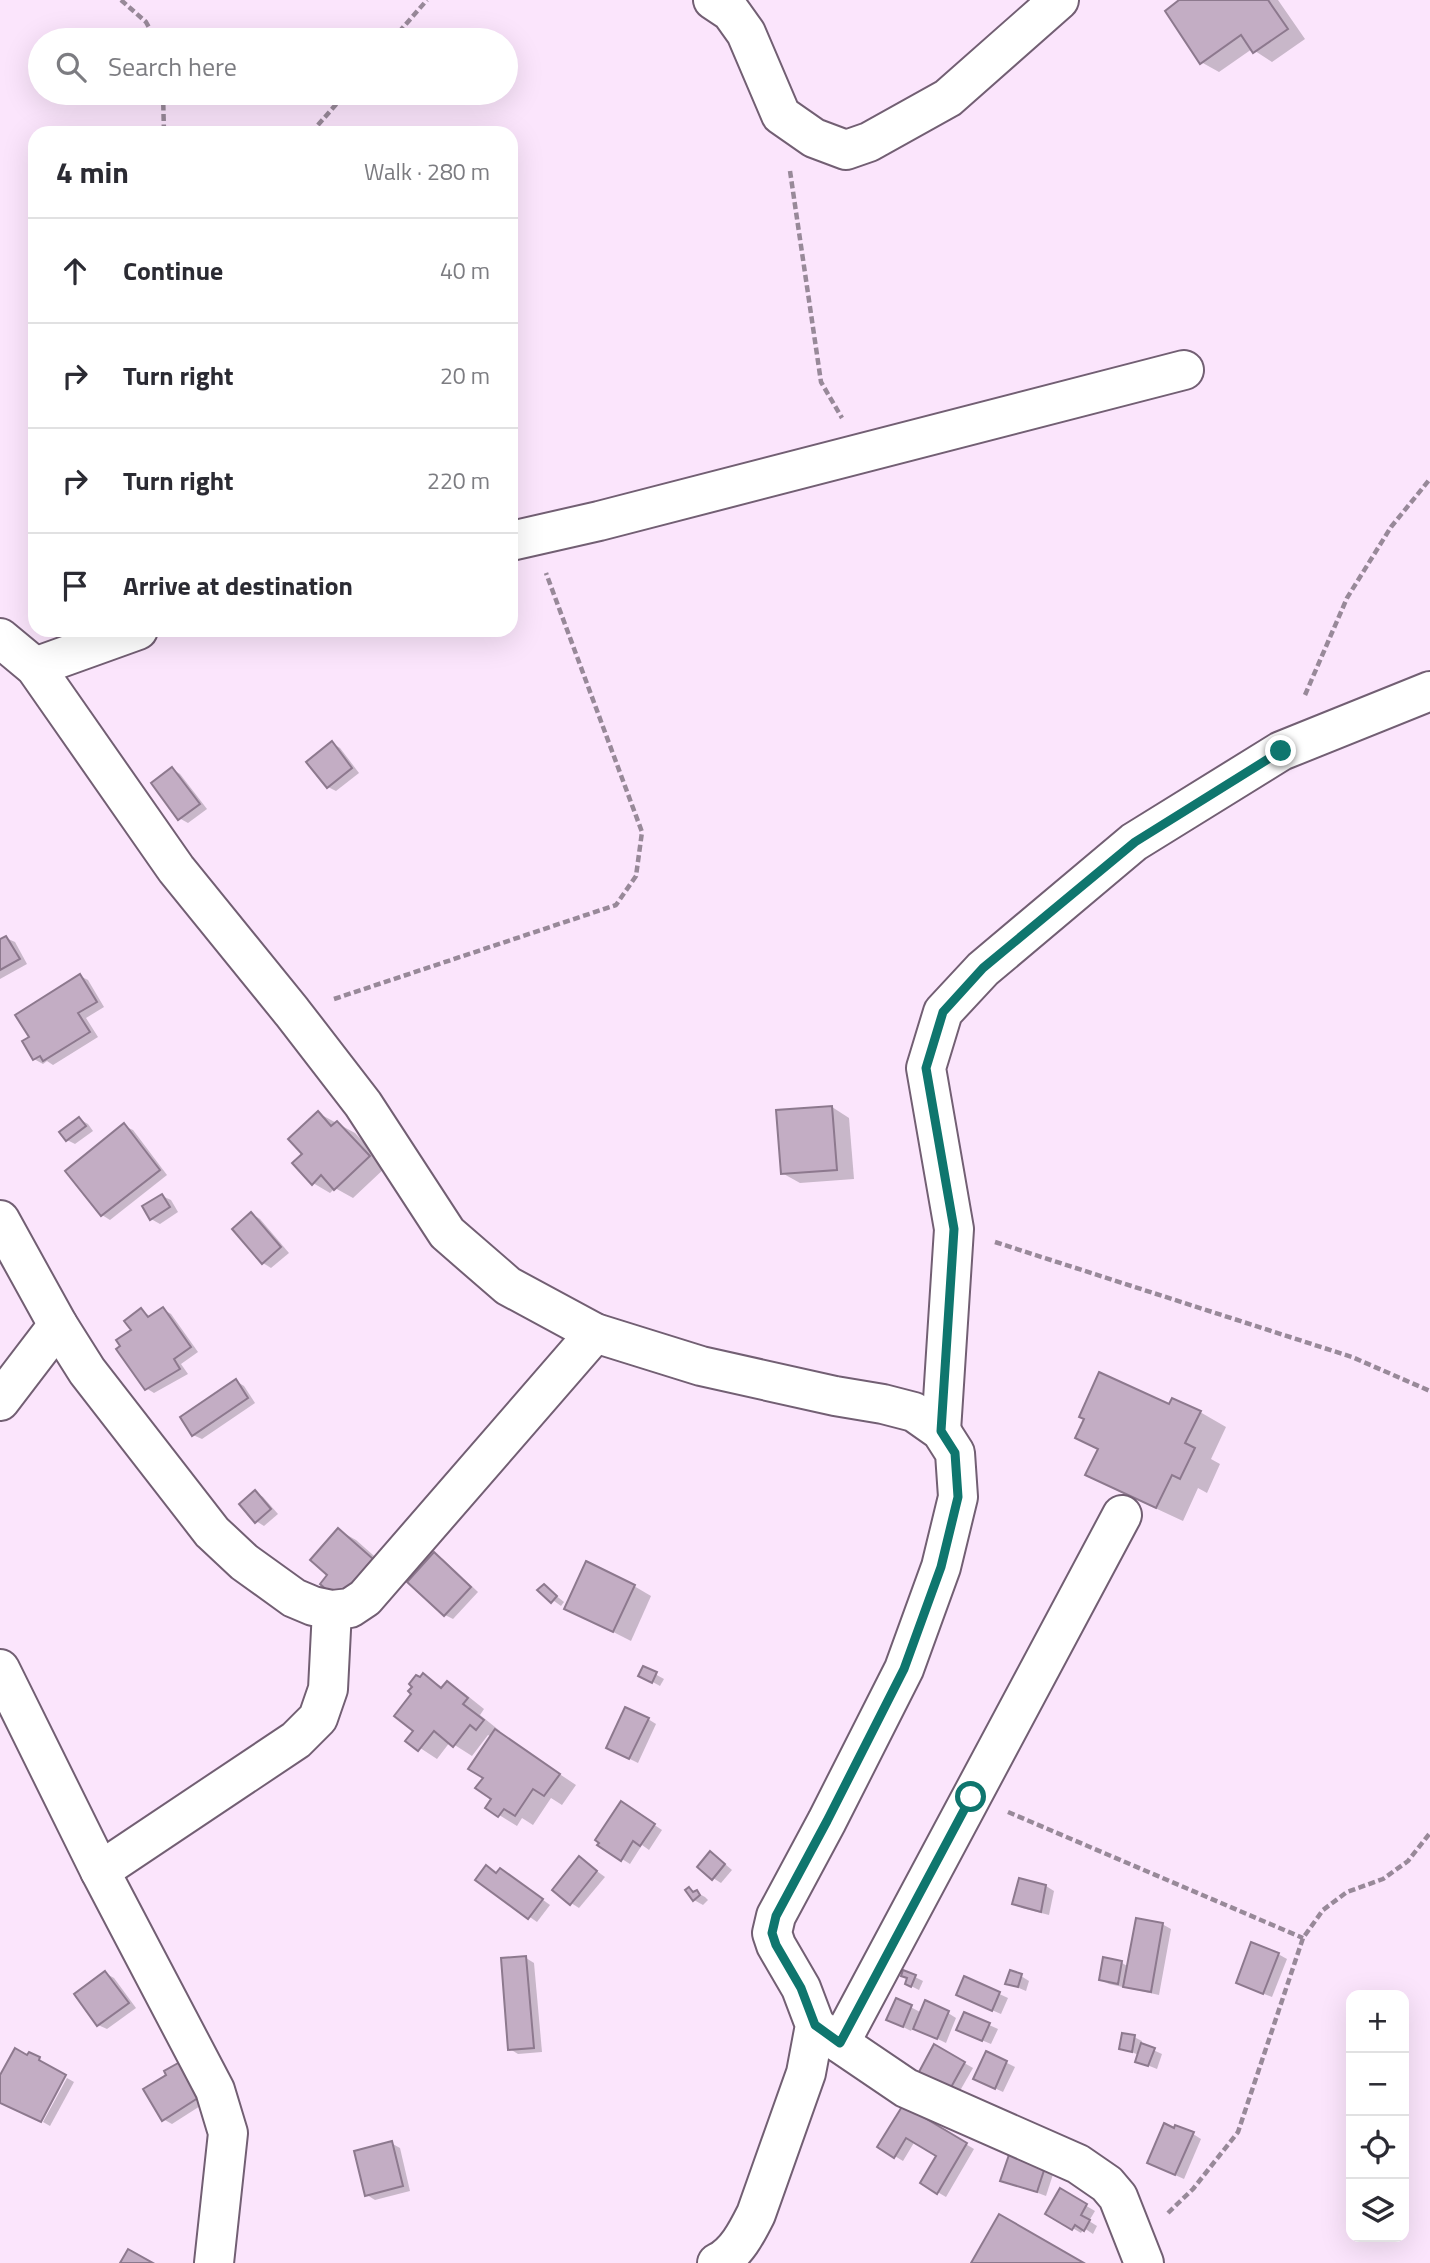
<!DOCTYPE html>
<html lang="en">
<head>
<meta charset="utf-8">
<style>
  body { margin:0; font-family:"Titillium Web",sans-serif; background:#f7f7f7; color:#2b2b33 }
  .controls { position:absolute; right:21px; bottom:21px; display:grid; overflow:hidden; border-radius:14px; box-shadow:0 7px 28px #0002 }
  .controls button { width:63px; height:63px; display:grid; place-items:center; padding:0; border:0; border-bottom:2px solid #e1e1e2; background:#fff; color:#2b2b33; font:35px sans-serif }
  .stop { position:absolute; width:21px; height:21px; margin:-16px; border:5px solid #0f766e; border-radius:50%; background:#fff }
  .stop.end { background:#0f766e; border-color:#fff; box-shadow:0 2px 7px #0008 }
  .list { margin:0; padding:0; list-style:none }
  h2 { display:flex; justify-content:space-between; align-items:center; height:91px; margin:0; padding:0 28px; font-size:30px }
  h2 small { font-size:23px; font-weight:400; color:#7c7c81 }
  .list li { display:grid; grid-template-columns:46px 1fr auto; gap:21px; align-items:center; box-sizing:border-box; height:105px; padding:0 28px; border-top:2px solid #e1e1e2 }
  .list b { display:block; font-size:26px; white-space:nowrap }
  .list em { font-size:23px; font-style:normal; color:#7c7c81 }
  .icon { flex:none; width:38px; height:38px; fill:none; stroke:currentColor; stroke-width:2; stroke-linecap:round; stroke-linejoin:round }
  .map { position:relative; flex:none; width:1430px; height:2263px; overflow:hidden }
  .search { position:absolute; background:#fff; box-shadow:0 7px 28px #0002; left:28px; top:28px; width:490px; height:77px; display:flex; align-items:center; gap:18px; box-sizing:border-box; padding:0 24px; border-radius:38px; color:#7c7c81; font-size:26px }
  .panel { position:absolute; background:#fff; box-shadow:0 7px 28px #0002; left:28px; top:126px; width:490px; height:511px; border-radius:21px }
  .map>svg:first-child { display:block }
  .shadow { fill:#0003 }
  .building { fill:#c3adc4; stroke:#8d798e; stroke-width:2 }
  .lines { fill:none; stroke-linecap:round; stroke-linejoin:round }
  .street-casing { stroke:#725f73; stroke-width:42 }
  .path { stroke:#988999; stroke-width:4.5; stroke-dasharray:7 3.5; stroke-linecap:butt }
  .street { stroke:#fff; stroke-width:38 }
  .route { stroke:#0f766e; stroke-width:9 }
</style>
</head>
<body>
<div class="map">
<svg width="1430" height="2263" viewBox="0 0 1430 2263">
  <rect width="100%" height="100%" fill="#fbe5fc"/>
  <g class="shadow">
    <path d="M1181 0H1278L1305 39 1272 62 1252 49 1219 72 1201 62Z"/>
    <path d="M332 743 340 748 359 773 336 791 328 787Z"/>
    <path d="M172 769 180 774 207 809 188 823 179 818Z"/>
    <path d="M6 938 15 942 27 964 0 979V941Z"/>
    <path d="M80 976 88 980 104 1007 86 1018 98 1037 53 1065 47 1061 43 1064 34 1059 31 1038Z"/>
    <path d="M832 1107 849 1118 854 1179 800 1183 782 1173Z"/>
    <path d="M318 1113 355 1133 386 1167 353 1198 335 1188 330 1193 313 1183 304 1154Z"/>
    <path d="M79 1119 88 1124 93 1131 75 1144 67 1140Z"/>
    <path d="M124 1126 133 1130 167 1175 110 1220 102 1215Z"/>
    <path d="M162 1196 171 1200 178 1212 160 1224 151 1219Z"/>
    <path d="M252 1214 260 1219 289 1253 271 1268 263 1263Z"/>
    <path d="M163 1309 171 1314 198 1352 181 1364 188 1374 154 1393 146 1388 133 1330 141 1310 151 1317Z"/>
    <path d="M236 1381 244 1386 255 1403 202 1439 193 1435Z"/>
    <path d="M1200 1412 1226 1427 1211 1459 1220 1464 1207 1493 1198 1488 1183 1521 1114 1489 1088 1475 1099 1450 1077 1438Z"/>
    <path d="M255 1492 263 1497 278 1514 264 1526 256 1521Z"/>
    <path d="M338 1530 356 1540 398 1577 330 1575Z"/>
    <path d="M435 1554 443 1559 478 1592 453 1619 445 1615Z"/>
    <path d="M544 1586 564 1602 561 1606 539 1590Z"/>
    <path d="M634 1586 651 1596 631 1641 566 1608Z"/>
    <path d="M644 1668 664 1679 660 1686 640 1675Z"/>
    <path d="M423 1676 444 1688 447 1683 464 1693 484 1709 480 1715 500 1731 498 1733 576 1785 562 1805 551 1798 533 1825 522 1818 517 1826 488 1808 494 1799 492 1737 488 1735 472 1756 450 1742 437 1759 408 1740 415 1731 413 1694Z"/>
    <path d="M648 1719 656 1724 638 1763 616 1752Z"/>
    <path d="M629 1808 662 1830 649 1850 642 1845 630 1864 622 1859Z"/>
    <path d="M579 1858 605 1877 579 1908 571 1903Z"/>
    <path d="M718 1858 732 1870 721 1883 713 1878Z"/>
    <path d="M497 1874 509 1875 550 1905 537 1922 477 1880Z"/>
    <path d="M1020 1880 1046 1886 1054 1891 1049 1915 1022 1908 1014 1903Z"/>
    <path d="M690 1889 705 1897 708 1900 703 1905 694 1900 687 1890Z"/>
    <path d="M1162 1924 1171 1929 1159 1995 1109 1984 1101 1980 1122 1963 1129 1967Z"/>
    <path d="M1278 1954 1287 1959 1272 1997 1246 1987Z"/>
    <path d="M526 1958 534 1963 542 2052 518 2054 510 2049Z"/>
    <path d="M105 1973 114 1978 136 2008 107 2029 98 2025Z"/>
    <path d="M1021 1976 1029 1981 1026 1991 1007 1983Z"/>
    <path d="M915 1977 923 1981 919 1990 907 1984 909 1978Z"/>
    <path d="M965 1978 1008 1998 1001 2014 966 1999Z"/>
    <path d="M897 2000 922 2013H948L956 2018 946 2043 913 2027 911 2031 897 2024Z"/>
    <path d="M965 2014 998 2029 991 2044 967 2034Z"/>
    <path d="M1134 2037 1142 2041V2045L1162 2054 1157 2069 1137 2061 1139 2055 1121 2048Z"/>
    <path d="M935 2046 973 2068 953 2103Z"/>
    <path d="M987 2053 1015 2067 1003 2092 984 2083Z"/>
    <path d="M188 2069 208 2101 172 2124 163 2119Z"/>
    <path d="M67 2078 74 2082 50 2126 43 2122Z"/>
    <path d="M904 2107 974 2149 946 2197 922 2183 939 2155 915 2141 903 2161 880 2147Z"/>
    <path d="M1193 2134 1201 2139 1184 2179 1157 2167Z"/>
    <path d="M391 2143 400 2148 410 2191 375 2200 367 2195Z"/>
    <path d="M1056 2165 1046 2196 1003 2180Z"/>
    <path d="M1061 2191 1095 2211 1089 2221 1097 2226 1093 2234 1084 2228 1081 2233 1047 2213Z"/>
  </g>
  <g class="building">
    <path d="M1179 0H1268L1288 29 1253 53 1241 35 1200 64 1165 11Z"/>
    <path d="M332 741 352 768 327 788 306 762Z"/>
    <path d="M172 767 200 804 178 820 151 783Z"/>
    <path d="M6 936 20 959 0 970V939Z"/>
    <path d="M80 974 97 1002 78 1013 90 1032 43 1061 40 1056 33 1060 22 1041 29 1037 15 1015Z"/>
    <path d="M832 1106 837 1170 781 1174 776 1110Z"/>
    <path d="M318 1111 331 1126 337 1121 370 1156 334 1190 321 1175 312 1185 292 1163 302 1154 288 1139Z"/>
    <path d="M79 1117 86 1126 66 1141 59 1132Z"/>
    <path d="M124 1123 160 1170 101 1216 65 1171Z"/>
    <path d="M162 1194 170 1207 150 1220 142 1206Z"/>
    <path d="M251 1212 281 1247 262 1264 232 1229Z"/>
    <path d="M163 1307 191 1347 174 1359 180 1369 145 1390 116 1349 120 1346 116 1340 131 1330 124 1321 141 1308 148 1317Z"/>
    <path d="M1099 1372 1169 1404 1172 1398 1201 1411 1185 1443 1195 1448 1180 1479 1172 1475 1156 1508 1085 1475 1098 1449 1075 1438 1084 1419 1079 1417Z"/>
    <path d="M236 1379 248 1398 192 1436 180 1417Z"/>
    <path d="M255 1490 271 1509 255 1523 239 1504Z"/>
    <path d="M338 1528 381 1566 346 1607 320 1584 327 1575 310 1560Z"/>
    <path d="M434 1552 471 1587 444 1616 407 1582Z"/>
    <path d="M586 1561 635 1585 613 1632 564 1609Z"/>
    <path d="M544 1584 557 1596 551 1603 537 1590Z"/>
    <path d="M643 1666 657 1672 652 1683 638 1676Z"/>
    <path d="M423 1673 441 1688 447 1681 468 1698 463 1704 484 1720 476 1730 470 1725 453 1747 434 1731 418 1751 405 1741 413 1731 394 1716 411 1694 408 1691 412 1687 409 1684 416 1675 420 1677Z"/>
    <path d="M625 1707 649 1718 629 1759 606 1748Z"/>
    <path d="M495 1729 560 1774 544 1796 533 1789 515 1816 504 1809 498 1817 485 1808 491 1799 475 1788 483 1778 468 1769Z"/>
    <path d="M621 1801 655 1824 640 1846 633 1841 621 1861 597 1845 599 1843 595 1840Z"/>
    <path d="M710 1851 725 1864 712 1880 697 1867Z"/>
    <path d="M579 1856 597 1871 570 1905 552 1890Z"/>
    <path d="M486 1865 496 1873 500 1868 543 1899 528 1919 475 1880Z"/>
    <path d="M1019 1878 1046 1885 1041 1912 1012 1904Z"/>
    <path d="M689 1887 693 1892 697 1890 700 1895 693 1901 685 1890Z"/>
    <path d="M1136 1918 1163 1923 1151 1992 1123 1987Z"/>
    <path d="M1251 1942 1279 1953 1263 1994 1236 1983Z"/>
    <path d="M526 1956 534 2048 508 2050 501 1958Z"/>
    <path d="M1103 1957 1122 1961 1118 1984 1099 1980Z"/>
    <path d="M903 1970 916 1975 911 1987 905 1984 907 1978 901 1976Z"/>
    <path d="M1010 1970 1022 1974 1018 1987 1005 1984Z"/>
    <path d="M105 1971 129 2003 97 2026 74 1994Z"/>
    <path d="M964 1976 1000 1992 992 2011 956 1995Z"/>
    <path d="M896 1998 912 2005 903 2027 886 2020Z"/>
    <path d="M925 2000 949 2011 937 2039 913 2029Z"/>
    <path d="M964 2012 990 2023 982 2041 956 2030Z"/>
    <path d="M1122 2033 1135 2035 1132 2052 1119 2049Z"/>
    <path d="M1141 2043 1155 2048 1148 2066 1135 2062Z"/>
    <path d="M934 2044 965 2062 944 2100 913 2083Z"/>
    <path d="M15 2048 27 2055 29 2052 40 2057 39 2060 66 2075 41 2122 0 2103V2075Z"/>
    <path d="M986 2051 1007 2061 995 2089 973 2079Z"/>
    <path d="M180 2062 201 2096 162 2121 143 2089 166 2075 164 2071Z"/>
    <path d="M903 2105 967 2143 937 2194 920 2183 936 2156 906 2138 894 2158 877 2147Z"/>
    <path d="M1164 2123 1174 2128 1175 2125 1194 2132 1175 2175 1147 2163Z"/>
    <path d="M392 2141 403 2186 365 2196 354 2151Z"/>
    <path d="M1012 2146 1048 2158 1037 2192 1000 2181Z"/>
    <path d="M1060 2188 1087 2204 1081 2215 1090 2220 1084 2231 1075 2225 1072 2230 1045 2214Z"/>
    <path d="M999 2214 1084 2263H971Z"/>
    <path d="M128 2249 153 2263H120Z"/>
  </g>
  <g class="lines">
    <g class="street-casing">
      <g id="street">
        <path d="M713 0 731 12 746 33 781 115 814 138 846 150 869 142 948 98 1059 0"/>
        <path d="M511 541 599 521 1184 370"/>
        <path d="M0 638 35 667 176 869 292 1012 363 1104 447 1233 508 1286 595 1333 701 1366 835 1396 883 1404 914 1412 941 1431 955 1453 958 1497 941 1567 904 1669 827 1821 776 1916 772 1933 776 1945 801 1988 815 2025 806 2073 756 2214C747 2232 736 2254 717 2263"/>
        <path d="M35 667 138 630"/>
        <path d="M0 1220 58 1325 87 1371 212 1532 244 1562 294 1598 313 1606 332 1610 350 1608 365 1598 595 1333"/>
        <path d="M0 1401 58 1325"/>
        <path d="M941 1431 954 1229 926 1068 943 1012 983 969 1134 842 1281 751 1430 691"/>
        <path d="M0 1669 100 1871 215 2090 228 2133 214 2263"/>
        <path d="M100 1871 296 1740 318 1718 328 1689 332 1610"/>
        <path d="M819 2029 906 2088 1078 2164 1107 2184 1118 2197 1144 2263"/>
        <path d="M840 2043 1122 1515"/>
      </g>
    </g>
    <g class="path">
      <path d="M121 0 146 22 156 40"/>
      <path d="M392 40 427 0"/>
      <path d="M163 93 164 133"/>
      <path d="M311 133 346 93"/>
      <path d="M790 171 821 382 842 418"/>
      <path d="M1305 695 1347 598 1391 527 1430 479"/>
      <path d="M334 999 616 905 636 876 642 832 546 573"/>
      <path d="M995 1242 1352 1357 1430 1391"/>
      <path d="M1008 1812 1303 1938"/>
      <path d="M1168 2213 1193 2189 1238 2132 1303 1938 1323 1910 1347 1892 1383 1879 1408 1861 1430 1833"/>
    </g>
    <use href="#street" class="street"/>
  </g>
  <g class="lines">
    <path class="route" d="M971 1797 840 2043 815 2025 801 1988 776 1945 772 1933 776 1916 827 1821 904 1669 941 1567 958 1497 955 1453 941 1431 954 1229 926 1068 943 1012 983 968 1135 842 1281 751"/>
  </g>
</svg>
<div class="controls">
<button>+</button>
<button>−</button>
<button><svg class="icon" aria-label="locate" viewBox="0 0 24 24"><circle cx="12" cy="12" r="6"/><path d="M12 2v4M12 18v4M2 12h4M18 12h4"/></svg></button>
<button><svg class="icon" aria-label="layers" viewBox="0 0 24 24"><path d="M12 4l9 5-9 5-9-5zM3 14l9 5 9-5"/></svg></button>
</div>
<div class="stop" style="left:971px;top:1797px"></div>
<div class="stop end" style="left:1281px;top:751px"></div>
<div class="search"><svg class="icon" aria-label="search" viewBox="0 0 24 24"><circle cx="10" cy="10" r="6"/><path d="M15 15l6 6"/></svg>Search here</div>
<section class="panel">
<h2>4 min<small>Walk · 280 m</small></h2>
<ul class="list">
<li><svg class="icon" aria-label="ahead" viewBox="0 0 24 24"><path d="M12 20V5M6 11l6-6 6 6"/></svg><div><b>Continue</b></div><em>40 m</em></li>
<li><svg class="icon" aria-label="right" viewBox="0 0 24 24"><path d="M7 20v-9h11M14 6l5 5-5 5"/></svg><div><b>Turn right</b></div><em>20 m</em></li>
<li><svg class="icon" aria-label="right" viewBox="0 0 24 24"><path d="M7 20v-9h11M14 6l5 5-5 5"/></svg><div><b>Turn right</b></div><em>220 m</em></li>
<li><svg class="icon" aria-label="arrive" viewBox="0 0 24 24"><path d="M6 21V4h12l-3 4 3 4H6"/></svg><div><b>Arrive at destination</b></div></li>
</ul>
</section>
</div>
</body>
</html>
